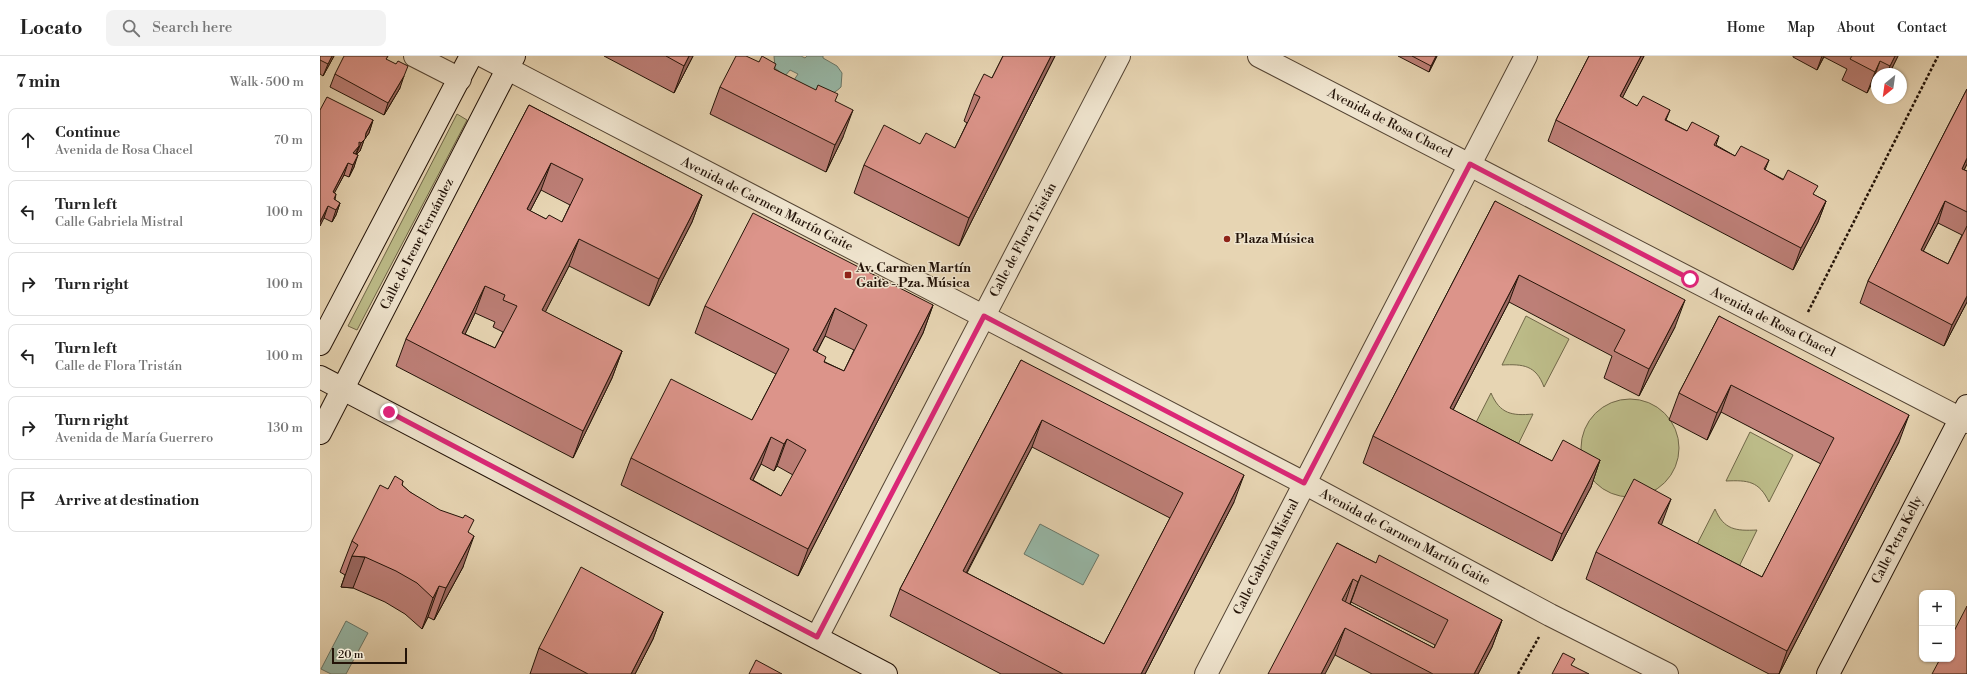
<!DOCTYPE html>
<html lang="en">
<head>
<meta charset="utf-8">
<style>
  body { margin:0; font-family:"Libre Bodoni",serif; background:#f2f2f2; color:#222 }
  .controls { position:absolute; right:12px; bottom:12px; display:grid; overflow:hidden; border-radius:8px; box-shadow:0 1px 3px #0004 }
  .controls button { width:36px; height:36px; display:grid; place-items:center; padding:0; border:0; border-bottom:1px solid #e0e0e0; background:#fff; color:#222; font:20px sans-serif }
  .compass { position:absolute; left:1551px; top:12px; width:36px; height:36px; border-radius:50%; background:#fff; box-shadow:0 1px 3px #0004; rotate:209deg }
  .scale { position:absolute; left:12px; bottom:10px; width:75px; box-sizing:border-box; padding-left:4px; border:2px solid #231308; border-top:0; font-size:11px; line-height:14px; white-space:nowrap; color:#231308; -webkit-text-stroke:3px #efe4ce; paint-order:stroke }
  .stop { position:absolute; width:12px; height:12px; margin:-9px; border:3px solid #db2777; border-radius:50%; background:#fff }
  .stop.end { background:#db2777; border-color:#fff; box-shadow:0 1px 4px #0008 }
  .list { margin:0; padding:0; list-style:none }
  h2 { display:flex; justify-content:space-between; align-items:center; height:52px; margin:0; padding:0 16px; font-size:17px }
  h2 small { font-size:13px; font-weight:400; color:#767676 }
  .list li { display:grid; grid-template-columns:26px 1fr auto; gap:12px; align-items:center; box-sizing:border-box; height:64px; margin:0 8px 8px; padding:0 8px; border:1px solid #e0e0e0; border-radius:8px }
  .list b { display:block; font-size:15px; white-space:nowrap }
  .list p { margin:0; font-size:13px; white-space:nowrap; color:#767676 }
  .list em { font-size:13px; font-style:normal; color:#767676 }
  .icon { flex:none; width:22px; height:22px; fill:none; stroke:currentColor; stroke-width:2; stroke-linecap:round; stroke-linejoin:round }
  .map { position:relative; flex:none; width:1647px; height:618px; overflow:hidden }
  header { display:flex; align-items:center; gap:24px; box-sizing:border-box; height:56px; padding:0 20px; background:#fff; border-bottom:1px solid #e0e0e0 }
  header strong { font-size:19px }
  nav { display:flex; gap:22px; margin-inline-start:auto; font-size:14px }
  .search { width:280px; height:36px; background:#f2f2f2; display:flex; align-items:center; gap:10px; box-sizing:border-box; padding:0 14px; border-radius:8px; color:#767676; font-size:15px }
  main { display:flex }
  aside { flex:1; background:#fff }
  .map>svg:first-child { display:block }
  .green { fill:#bcbb88; stroke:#706748 }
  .water { fill:#97b9a9; stroke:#697769 }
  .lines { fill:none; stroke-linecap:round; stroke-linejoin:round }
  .street-casing { stroke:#544433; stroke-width:24 }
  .secondary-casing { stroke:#231308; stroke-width:24 }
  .path { stroke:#231308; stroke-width:2.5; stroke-dasharray:3 2; stroke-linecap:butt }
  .street { stroke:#efe4ce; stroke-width:22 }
  .secondary { stroke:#efe4ce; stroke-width:22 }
  .wall { fill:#bd7f77; stroke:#231308; fill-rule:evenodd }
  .shaded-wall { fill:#9a6861; stroke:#231308 }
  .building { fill:#dc948a; stroke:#231308; fill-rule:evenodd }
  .route { stroke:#db2777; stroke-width:5 }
  .poi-dot { fill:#8f2418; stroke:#efe4ce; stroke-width:1.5 }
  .labels { text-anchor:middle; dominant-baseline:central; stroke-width:3; stroke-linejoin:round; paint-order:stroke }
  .street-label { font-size:13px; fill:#231308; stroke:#efe4ce }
  .poi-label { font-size:13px; font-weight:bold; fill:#231308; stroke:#efe4ce; text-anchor:start }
</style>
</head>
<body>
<header>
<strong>Locato</strong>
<div class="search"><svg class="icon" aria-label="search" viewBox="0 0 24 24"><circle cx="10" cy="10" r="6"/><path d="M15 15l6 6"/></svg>Search here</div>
<nav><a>Home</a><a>Map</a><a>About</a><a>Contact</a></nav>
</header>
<main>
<aside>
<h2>7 min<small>Walk · 500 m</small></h2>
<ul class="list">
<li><svg class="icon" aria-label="ahead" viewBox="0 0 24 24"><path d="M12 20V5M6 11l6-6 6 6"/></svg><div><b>Continue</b><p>Avenida de Rosa Chacel</p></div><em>70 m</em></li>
<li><svg class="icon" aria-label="left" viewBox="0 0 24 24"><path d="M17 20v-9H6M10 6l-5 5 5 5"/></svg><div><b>Turn left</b><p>Calle Gabriela Mistral</p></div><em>100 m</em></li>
<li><svg class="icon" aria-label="right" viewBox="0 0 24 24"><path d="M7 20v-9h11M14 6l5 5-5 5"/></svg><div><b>Turn right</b></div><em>100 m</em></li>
<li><svg class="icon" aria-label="left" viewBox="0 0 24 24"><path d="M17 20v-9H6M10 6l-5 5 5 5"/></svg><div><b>Turn left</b><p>Calle de Flora Tristán</p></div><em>100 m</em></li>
<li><svg class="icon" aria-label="right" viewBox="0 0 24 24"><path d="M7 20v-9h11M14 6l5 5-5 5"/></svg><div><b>Turn right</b><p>Avenida de María Guerrero</p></div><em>130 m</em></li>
<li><svg class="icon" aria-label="arrive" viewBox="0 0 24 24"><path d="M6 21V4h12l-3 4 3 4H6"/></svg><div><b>Arrive at destination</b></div></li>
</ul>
</aside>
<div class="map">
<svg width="1647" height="618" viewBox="0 0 1647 618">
  <rect width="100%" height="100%" fill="#e7d5b3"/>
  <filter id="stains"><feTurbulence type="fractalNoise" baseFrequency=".005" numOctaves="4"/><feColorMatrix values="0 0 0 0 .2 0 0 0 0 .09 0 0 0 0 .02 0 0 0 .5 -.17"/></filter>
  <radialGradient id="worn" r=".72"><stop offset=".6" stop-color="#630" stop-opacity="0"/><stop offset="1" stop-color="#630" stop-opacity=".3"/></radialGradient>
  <g class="green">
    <path d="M137 58 147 64 37 274 28 270Z"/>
    <path d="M1206 260 1249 283 1224 331C1216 309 1203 308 1182 309Z"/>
    <path d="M1171 337C1180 358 1192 360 1213 358L1189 407 1147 384Z"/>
    <circle cx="1310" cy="392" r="49"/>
    <path d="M1430 376 1473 399 1449 446C1439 425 1428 424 1406 425Z"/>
    <path d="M1395 453C1404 474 1416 475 1437 474L1413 523 1371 500Z"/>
  </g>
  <g class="water">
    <path d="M454 0H481L485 2 487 0H503V2L517 10 522 17 521 31C504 48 491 33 474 24L478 18 470 14 465 20 455 12Z"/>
    <path d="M720 468 779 499 763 529 704 498Z"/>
    <path d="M26 565 48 577 26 618H11L1 613Z"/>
  </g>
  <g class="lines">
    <g class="street-casing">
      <g id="street">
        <path d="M95 0 140 23"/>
        <path d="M163 0 984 427 1230 559 1347 618"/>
        <path d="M939 0 1647 366"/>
        <path d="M497 581 799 0"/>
        <path d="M886 618 1206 0"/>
      </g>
    </g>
    <g class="secondary-casing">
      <g id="secondary">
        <path d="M0 288 151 0"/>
        <path d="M0 321 566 618"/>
        <path d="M0 377 194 0"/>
        <path d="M1508 618 1647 350"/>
      </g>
    </g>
    <g class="path">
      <path d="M1488 256 1618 0"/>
      <path d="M1198 618 1219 581"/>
    </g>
    <use href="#street" class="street"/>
    <use href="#secondary" class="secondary"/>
  </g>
  <g class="wall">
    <path d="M0 0H14L3 20 0 18Z"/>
    <path d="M68 0 66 3 80 32 64 59 10 31 15 18Z"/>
    <path d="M284 0H373L354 37Z"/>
    <path d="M683 0H735L639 190 534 137 544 109 600 88 635 92 647 67 644 65 654 38 672 22Z"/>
    <path d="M1078 0H1117L1109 16Z"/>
    <path d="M1269 0H1324L1302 42 1317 50 1350 54 1346 64 1367 75 1399 80 1396 89 1415 100 1449 104 1445 114 1506 145 1498 166 1473 214 1228 85 1236 64Z"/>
    <path d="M1473 0H1578L1569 18H1557V29L1552 27 1547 37 1522 24 1527 13 1504 1 1497 14 1473 1Z"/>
    <path d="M439 6 454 13 516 46 523 81 506 116 390 58 400 31Z"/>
    <path d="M1647 33V108L1644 114 1647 115V246L1624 290 1540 247 1548 225ZM1618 167 1642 179 1628 208 1603 195Z"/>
    <path d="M209 49 382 139 372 166 329 250 249 210 225 256 302 295 292 322 253 402 76 310 86 283ZM221 134 250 149 242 166 226 163 210 155ZM155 257 175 266 173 271 183 276 175 292 145 278Z"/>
    <path d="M0 54 53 64 49 77 44 84 40 95 37 98 34 111 29 121 24 119 14 137 16 138 15 144 20 147 16 159 12 166 4 162Z"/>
    <path d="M1175 145 1355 271 1319 340 1284 322 1292 300 1189 246 1133 354 1232 405 1280 404 1271 431 1232 505 1043 407 1053 380Z"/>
    <path d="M613 249 603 277 478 520 301 429 311 402 432 364 456 318 375 277 385 250ZM505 280 534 294 524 315 505 306 497 296ZM441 408 454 415 457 410 473 419 461 440 433 424Z"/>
    <path d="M1399 260 1579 386 1459 618H1449L1266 523 1276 496 1341 469 1442 521 1501 408 1401 356 1387 384 1349 364 1359 337Z"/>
    <path d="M701 304 914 446 825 618H681L570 560 580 533ZM712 391 850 462 784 588 647 517Z"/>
    <path d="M83 425 82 429 90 436 149 477 143 511 114 564 108 561 102 573 85 558 65 546 33 532 21 531 25 519 20 516 32 485 68 433Z"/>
    <path d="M1017 487 1056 507 1182 564 1172 591 1158 618H1052L1015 599ZM1031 546 1115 589 1114 592 1030 548Z"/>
    <path d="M343 556 333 583 315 618H210L219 592Z"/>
  </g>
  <g class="shaded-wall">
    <path d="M12 0H14L3 20 8 8Z"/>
    <path d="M369 0H373L354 37 364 10Z"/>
    <path d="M731 0H735L639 190 649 162Z"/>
    <path d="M1116 0H1117L1109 16 1111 10Z"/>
    <path d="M1321 0H1324L1292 62 1300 40Z"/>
    <path d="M1502 0H1504L1497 14Z"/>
    <path d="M1575 0H1578L1569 18H1567L1570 10Z"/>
    <path d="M1560 5 1552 27 1547 37 1555 16Z"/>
    <path d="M84 20 80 32 64 59 68 47Z"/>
    <path d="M533 54 523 81 506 116 515 89Z"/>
    <path d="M53 64 49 77 44 84 40 95 36 99 41 87Z"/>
    <path d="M39 90 34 102 33 97Z"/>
    <path d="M38 99 34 111 29 121 33 109Z"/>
    <path d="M1647 102V108L1634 134 1642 113Z"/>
    <path d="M28 107 24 119 8 149 13 136Z"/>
    <path d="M231 107 221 134 197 180 207 153Z"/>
    <path d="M382 139 372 166 329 250 339 223Z"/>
    <path d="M1506 145 1498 166 1473 214 1481 192Z"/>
    <path d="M1625 145 1618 167 1593 215 1601 194Z"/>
    <path d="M20 147 16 159 12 166 16 154Z"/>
    <path d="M8 150 4 162 0 170V166Z"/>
    <path d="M259 183 249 210 212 282 222 254Z"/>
    <path d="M1199 219 1189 246 1120 379 1130 352Z"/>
    <path d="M165 230 155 257 133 304 142 277Z"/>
    <path d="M1647 240V246L1624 290 1632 269Z"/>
    <path d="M1365 244 1355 271 1319 340 1329 313Z"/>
    <path d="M613 249 603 277 478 520 488 493Z"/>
    <path d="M515 252 505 280 483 321 493 294Z"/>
    <path d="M302 295 292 322 253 402 263 375Z"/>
    <path d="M1411 329 1401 356 1387 384 1397 357Z"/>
    <path d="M1589 359 1579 386 1459 618 1467 595Z"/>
    <path d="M722 364 712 391 633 542 643 515Z"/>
    <path d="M451 381 441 408 420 450 430 423Z"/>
    <path d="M467 383 457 410 454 415 464 388Z"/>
    <path d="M1280 404 1271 431 1232 505 1242 478Z"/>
    <path d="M924 419 914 446 825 618H821Z"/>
    <path d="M1351 443 1341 470 1338 467Z"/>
    <path d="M154 480 143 511 114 564 126 532Z"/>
    <path d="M32 500 45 501 33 532 21 531Z"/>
    <path d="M1041 519 1031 546 1028 553 1038 526Z"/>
    <path d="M1033 523 1024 550 1022 544Z"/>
    <path d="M119 530 108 561 102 573 113 542Z"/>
    <path d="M343 556 333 583 315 618H311Z"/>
    <path d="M1182 564 1172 591 1158 618H1154Z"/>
    <path d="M1025 572 1015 599 1005 618H1001Z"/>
  </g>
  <g class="building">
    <path d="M0 0H12L8 8 0 4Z"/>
    <path d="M24 0H68L66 3 76 8 78 5 88 10 84 20 68 47 15 18Z"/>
    <path d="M346 0H369L364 10Z"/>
    <path d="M416 0H426L439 6 442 0 456 8 454 13 496 34 498 29 518 38 515 45 533 54 515 89 400 31Z"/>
    <path d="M683 0H731L649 162 544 109 564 69 600 88 606 77 635 92 660 41 654 38 664 18 672 22Z"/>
    <path d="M1092 0H1116L1111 10Z"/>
    <path d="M1269 0H1321L1300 40 1317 50 1323 40 1350 54 1345 64 1367 75 1372 66 1399 80 1394 89 1415 100 1421 90 1449 104 1444 113 1463 124 1468 114 1498 130 1493 138 1506 145 1481 192 1236 64Z"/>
    <path d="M1532 0H1575L1570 10 1560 5 1555 16 1530 3Z"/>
    <path d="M1647 33V102L1642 113 1647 115V156L1625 145 1601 194 1628 208 1647 170V240L1632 269 1548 225Z"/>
    <path d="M7 41 53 64 46 77 45 83 41 87 39 86V90L33 97 38 99 33 109 28 107 13 136 16 138 14 143 20 147 16 154 8 150 0 166V54Z"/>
    <path d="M209 49 382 139 339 223 259 183 222 254 302 295 263 375 86 283ZM231 107 263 123 242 166 229 159 226 163 207 153ZM165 230 185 239 183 244 197 250 175 292 142 277Z"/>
    <path d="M1175 145 1365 244 1329 313 1294 295 1305 274 1199 219 1130 352 1232 405 1243 384 1280 404 1242 478 1053 380Z"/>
    <path d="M433 157 613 249 488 493 311 402 351 323 432 364 469 293 385 250ZM515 252 547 269 524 315 504 306 506 301 493 294ZM451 381 464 388 467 383 486 394 461 440 430 423Z"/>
    <path d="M1399 260 1589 359 1467 595 1276 496 1314 423 1351 443 1338 467 1442 521 1514 382 1411 329 1397 357 1359 337Z"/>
    <path d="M701 304 924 419 821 618H743L580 533ZM722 364 863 437 784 588 643 515Z"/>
    <path d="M75 420 83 425 82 429 90 436 120 454 143 462 145 459 154 464 148 476 154 480 126 532 119 530 113 542 97 527 76 515 45 501 32 500 38 489 32 485 60 429 68 433Z"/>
    <path d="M1017 487 1056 507 1059 499 1182 564 1154 618H1113L1025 572 1001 618H948ZM1041 519 1128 564 1114 592 1022 544 1033 523 1038 526Z"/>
    <path d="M261 511 343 556 311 618H268L219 592Z"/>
    <path d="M1647 550V618H1612L1620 603H1632V579Z"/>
    <path d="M1243 597 1255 603 1251 609 1269 618H1232Z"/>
    <path d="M436 604 462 618H429Z"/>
  </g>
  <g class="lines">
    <path class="route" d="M69 356 497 581 664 260 984 427 1150 108 1370 223"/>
  </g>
  <g class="poi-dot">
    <circle cx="907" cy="183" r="4"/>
    <rect x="524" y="215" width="8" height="8" rx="2"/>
  </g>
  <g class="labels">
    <g class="street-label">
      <text transform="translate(1070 67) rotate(27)">Avenida de Rosa Chacel</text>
      <text transform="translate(447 148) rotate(27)">Avenida de Carmen Martín Gaite</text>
      <text transform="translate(703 184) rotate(-62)">Calle de Flora Tristán</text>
      <text transform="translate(97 188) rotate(-63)">Calle de Irene Fernández</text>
      <text transform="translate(1453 266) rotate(27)">Avenida de Rosa Chacel</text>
      <text transform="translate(1085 481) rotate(28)">Avenida de Carmen Martín Gaite</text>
      <text transform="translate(1577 484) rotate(-63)">Calle Petra Kelly</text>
      <text transform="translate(946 501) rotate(-63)">Calle Gabriela Mistral</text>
    </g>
    <g class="poi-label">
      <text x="915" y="183">Plaza Música</text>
      <text x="536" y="212">Av. Carmen Martín<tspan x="536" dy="15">Gaite - Pza. Música</tspan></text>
    </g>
  </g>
  <rect width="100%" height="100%" filter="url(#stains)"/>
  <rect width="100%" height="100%" fill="url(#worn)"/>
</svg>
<div class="controls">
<button>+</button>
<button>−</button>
</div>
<svg class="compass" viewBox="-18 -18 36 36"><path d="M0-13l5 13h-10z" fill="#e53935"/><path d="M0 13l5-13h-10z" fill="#767676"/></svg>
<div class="scale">20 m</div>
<div class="stop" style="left:1370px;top:223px"></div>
<div class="stop end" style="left:69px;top:356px"></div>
</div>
</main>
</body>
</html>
